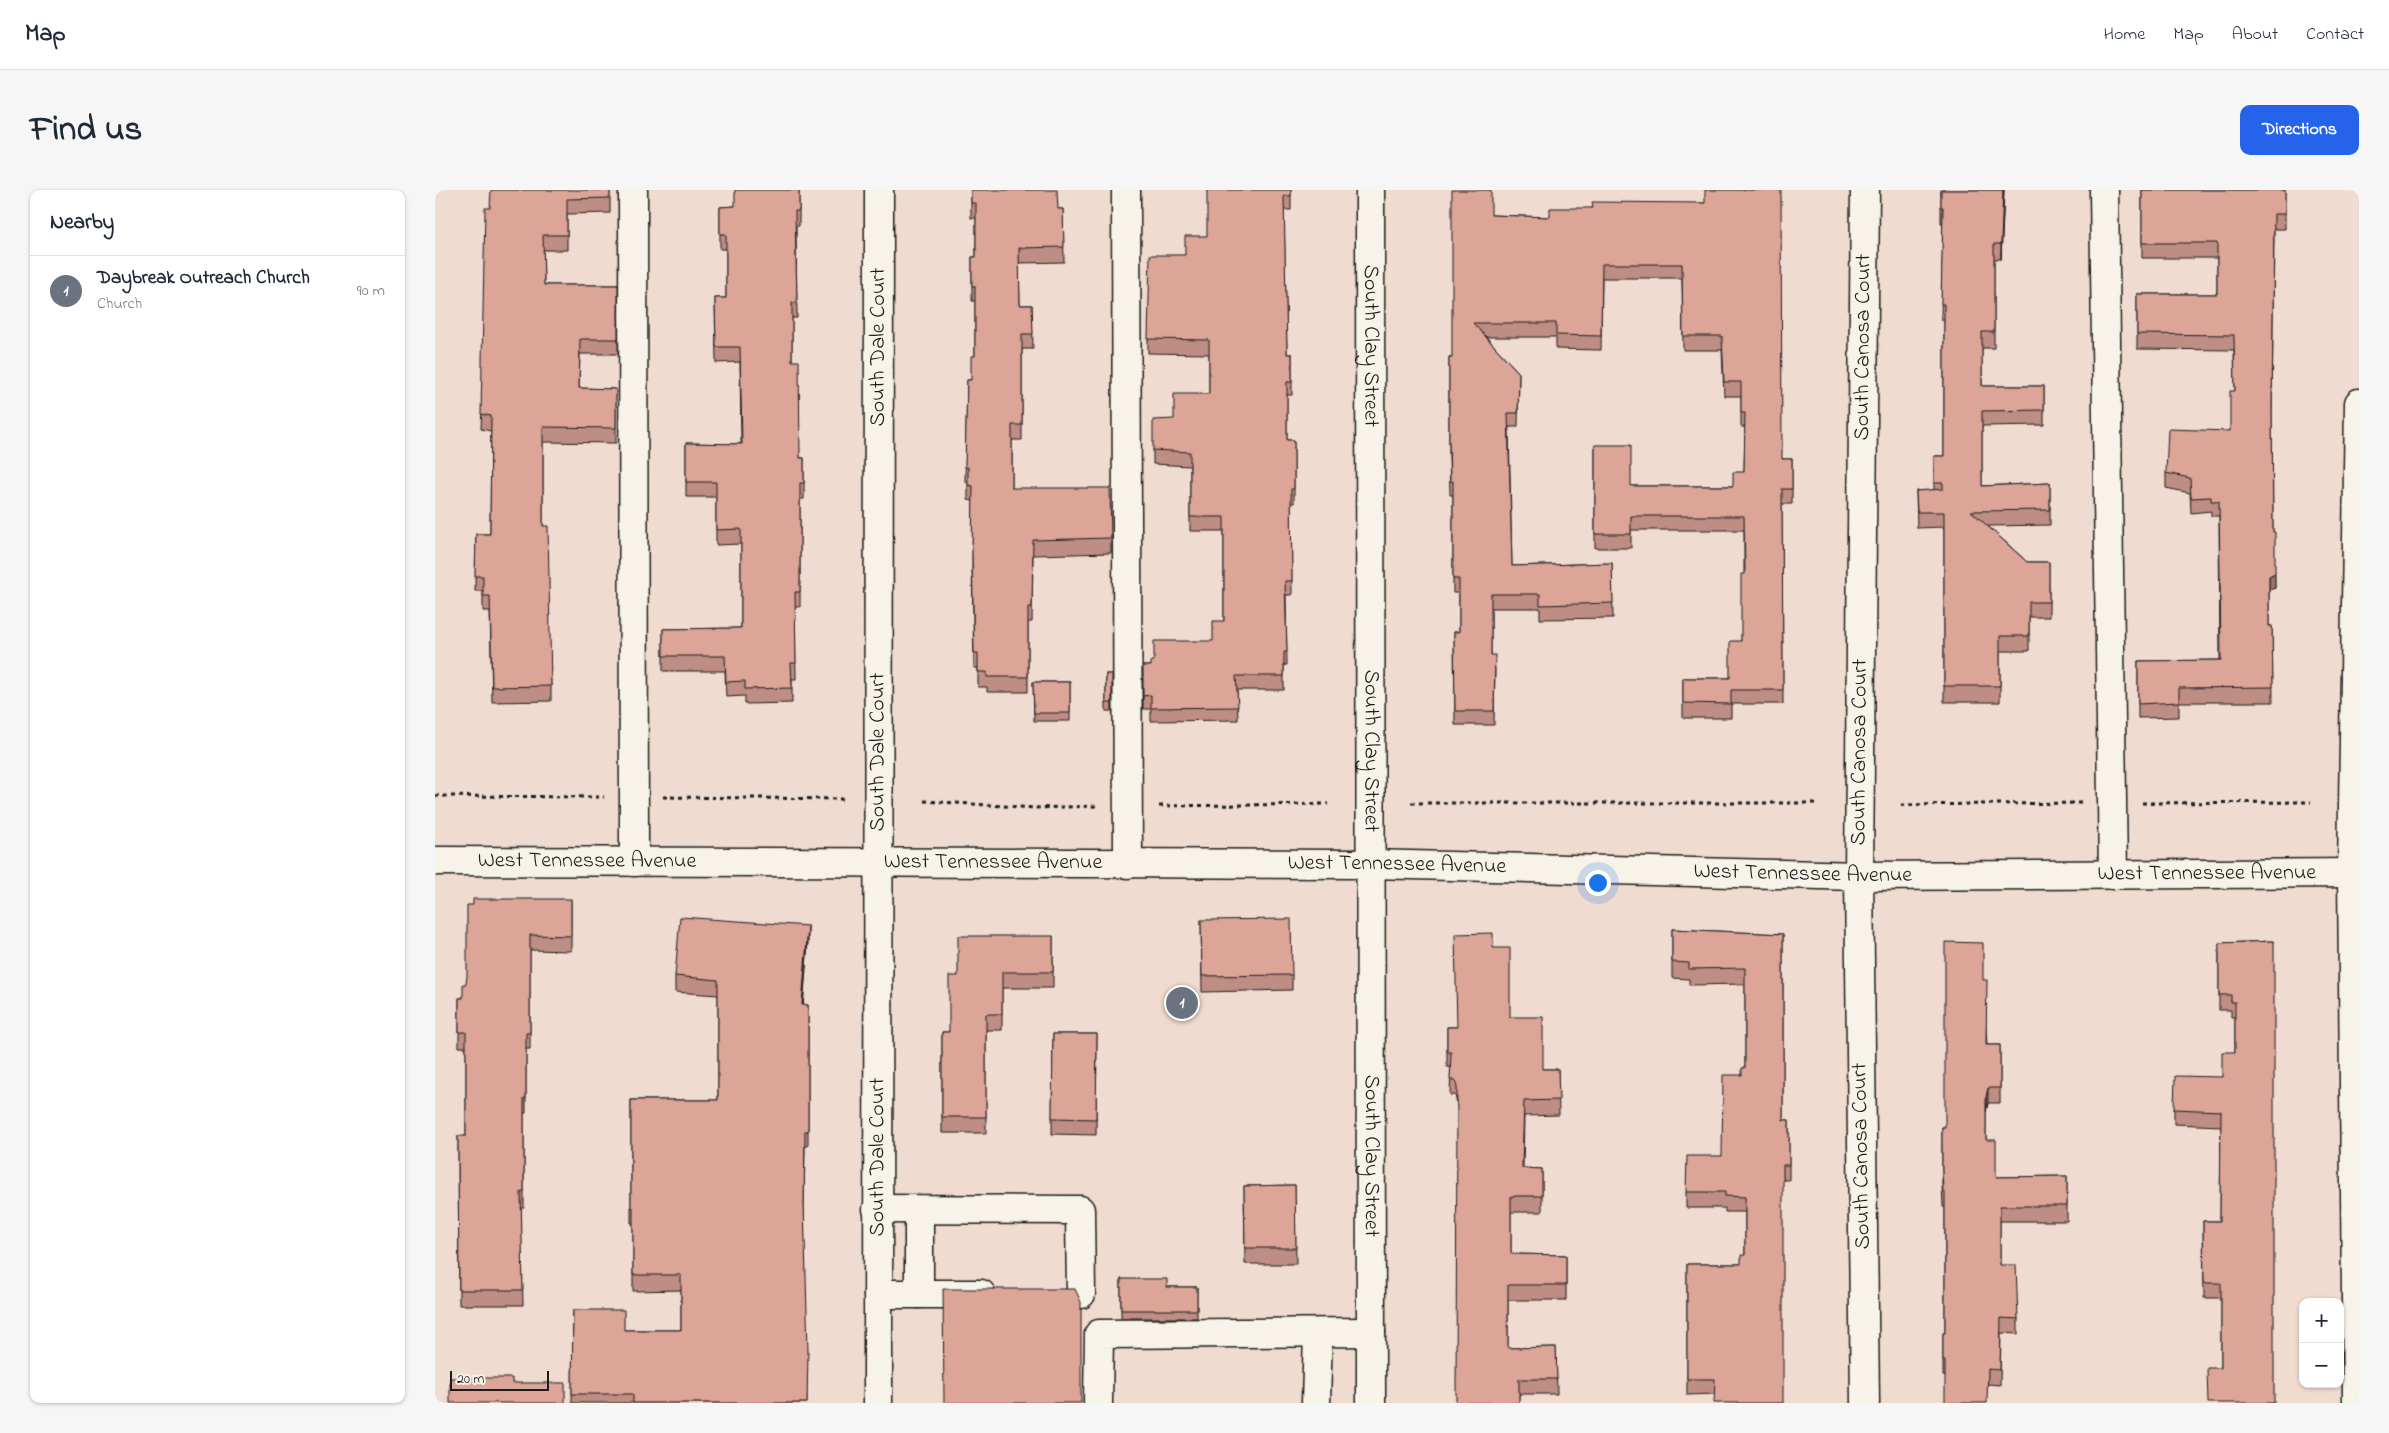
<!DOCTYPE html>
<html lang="en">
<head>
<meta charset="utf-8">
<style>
  body { margin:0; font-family:"Indie Flower",sans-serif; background:#f6f6f7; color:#1f2937 }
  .controls { position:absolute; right:15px; bottom:15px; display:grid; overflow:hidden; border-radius:10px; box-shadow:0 1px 4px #0004 }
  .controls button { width:45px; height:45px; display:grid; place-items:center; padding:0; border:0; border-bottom:1px solid #e0e1e3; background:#fff; color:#1f2937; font:25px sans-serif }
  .scale { position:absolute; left:15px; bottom:12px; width:99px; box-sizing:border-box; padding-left:5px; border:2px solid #1c1c1c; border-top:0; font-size:14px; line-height:18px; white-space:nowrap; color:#1c1c1c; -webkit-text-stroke:4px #f7f3e8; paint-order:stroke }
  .you { position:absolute; left:1162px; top:692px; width:18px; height:18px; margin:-12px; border:4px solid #fff; border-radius:50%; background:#1a73e8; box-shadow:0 0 0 8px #1a73e833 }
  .badge { display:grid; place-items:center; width:32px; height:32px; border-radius:50%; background:#2563eb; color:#fff; font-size:16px; font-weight:700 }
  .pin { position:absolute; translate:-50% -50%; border:2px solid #fff; box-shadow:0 1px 5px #0006 }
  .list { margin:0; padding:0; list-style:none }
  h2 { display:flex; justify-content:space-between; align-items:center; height:65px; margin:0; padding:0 20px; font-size:21px }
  h2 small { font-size:16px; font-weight:400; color:#747a83 }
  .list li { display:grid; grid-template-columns:32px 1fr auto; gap:15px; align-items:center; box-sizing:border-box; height:70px; padding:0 20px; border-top:1px solid #e0e1e3 }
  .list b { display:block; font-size:19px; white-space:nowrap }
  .list p { margin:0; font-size:16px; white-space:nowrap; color:#747a83 }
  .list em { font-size:16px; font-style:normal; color:#747a83 }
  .map { position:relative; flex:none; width:1924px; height:1213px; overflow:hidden; border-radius:10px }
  header { display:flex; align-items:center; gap:30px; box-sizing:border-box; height:70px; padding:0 25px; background:#fff; border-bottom:1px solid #e0e1e3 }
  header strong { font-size:24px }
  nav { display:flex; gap:28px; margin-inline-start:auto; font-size:18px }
  .intro { display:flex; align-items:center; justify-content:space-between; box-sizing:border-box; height:120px; padding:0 30px }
  h1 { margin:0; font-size:35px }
  .button { padding:12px 22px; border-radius:10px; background:#2563eb; color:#fff; font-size:18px; font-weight:700 }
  main { display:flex; gap:30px; padding:0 30px }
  aside { flex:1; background:#fff; border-radius:10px; box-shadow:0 1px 4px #0004 }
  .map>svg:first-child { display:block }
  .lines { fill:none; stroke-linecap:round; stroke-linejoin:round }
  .minor-casing { stroke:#1c1c1c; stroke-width:31 }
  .path { stroke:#1c1c1c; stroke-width:3; stroke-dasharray:4 4; stroke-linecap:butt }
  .minor { stroke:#f7f3e8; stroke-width:28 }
  .wall { fill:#be8d83; stroke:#1c1c1c }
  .shaded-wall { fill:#9b736a; stroke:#1c1c1c }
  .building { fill:#dda498; stroke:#1c1c1c }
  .labels { text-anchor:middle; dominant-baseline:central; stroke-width:4; stroke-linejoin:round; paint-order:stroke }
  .street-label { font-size:22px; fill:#1c1c1c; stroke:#f7f3e8 }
</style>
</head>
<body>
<header>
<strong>Map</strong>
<nav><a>Home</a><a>Map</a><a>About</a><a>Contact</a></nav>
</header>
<div class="intro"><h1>Find us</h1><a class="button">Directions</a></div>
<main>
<aside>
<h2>Nearby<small></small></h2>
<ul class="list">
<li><span class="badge" style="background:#6b7280">1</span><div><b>Daybreak Outreach Church</b><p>Church</p></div><em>90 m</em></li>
</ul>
</aside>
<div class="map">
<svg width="1924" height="1213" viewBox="0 0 1924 1213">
  <rect width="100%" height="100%" fill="#efdbd0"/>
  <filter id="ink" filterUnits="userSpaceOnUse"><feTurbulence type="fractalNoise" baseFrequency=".02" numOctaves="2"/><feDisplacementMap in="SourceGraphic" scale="10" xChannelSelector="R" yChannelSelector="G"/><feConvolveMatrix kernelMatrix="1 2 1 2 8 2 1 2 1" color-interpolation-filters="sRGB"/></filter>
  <g filter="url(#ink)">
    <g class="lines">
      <g class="minor-casing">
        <g id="minor">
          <path d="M198 0 199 672"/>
          <path d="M691 0 693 674"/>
          <path id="s1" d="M935 0 936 1213"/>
          <path d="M1669 0 1678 685"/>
          <path id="s2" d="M0 671 935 674 1424 686 1924 683"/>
          <path d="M442 1019 645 1020 646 1104"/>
          <path d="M484 1020V1104"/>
          <path d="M443 1104H546"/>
          <path id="s3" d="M443 1213 444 0"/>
          <path d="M663 1213 664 1144 936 1142"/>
          <path d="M881 1213 883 1143"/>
          <path id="s4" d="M1430 1213 1424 686 1430 0"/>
          <path d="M1922 1213 1917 683 1924 213"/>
        </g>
      </g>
      <g class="path">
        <path d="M0 606 169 607"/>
        <path d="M228 607 408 609"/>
        <path d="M489 611 599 618 663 616"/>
        <path d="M976 613H1384"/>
        <path d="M1707 613 1876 612"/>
        <path d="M1466 615 1648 613"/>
        <path d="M724 616 893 614"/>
      </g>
      <use href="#minor" class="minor"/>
    </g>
    <g class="wall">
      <path d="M175 0V23L132 24V60H108L109 95H183V164H145L144 198 181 199V253L108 252V336L116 496V511L57 512 55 421H48V401H40L41 344H55L56 241 46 239 55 18Z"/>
      <path d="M364 0V36H361L362 128H357V171L365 268H369V309H365V417H360L361 489H357V513L310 514V506L291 507 290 481H228V439L306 438V354L281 355V307H251V253L306 254 305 172 281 173 280 108H291V59H285V17L300 16Z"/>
      <path d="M536 0 623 19H628L629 72 584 73 585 115H597L598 159H587V250H577V298L676 348V363L598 365 597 432H593V502H552V497H543V478H539L537 377 538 311 533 310V292H530L532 190H536L540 166V111H537V67H541V28H536Z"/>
      <path d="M856 0V20H849L852 164H857V205H852V250H859V313H856L857 405H851L852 475H849V500H802L803 530 716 531V519H708V476H716L719 471 778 451 789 431V341H755V276L718 274V260L739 229 774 204V164L713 163V149L750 65 772 46Z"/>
      <path d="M1506 0H1569L1566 69H1559V158H1547V196H1609V235L1547 236V296L1615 293V335L1553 336 1592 372H1614V427H1594V461H1565V512H1509V337L1482 338 1481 301 1499 300V266H1509V130H1506L1508 33H1506Z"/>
      <path d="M1707 0H1850V39H1839L1837 228 1838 342 1840 398 1834 400V436H1837L1838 512H1744V527L1703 528V471L1785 470 1784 326H1776V321L1756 323 1755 303 1731 298V283L1795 241 1800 201 1799 160 1702 159V104H1782V68H1707Z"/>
      <path d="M1270 13 1347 269H1357V314H1347L1348 514H1296V528H1248V488H1295L1306 451 1309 384V340H1196V358H1160V255L1196 296H1298L1309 282 1310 237H1306V206H1289L1287 160H1248L1247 88H1167L1166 160 1121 159V147H1051L1084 183 1083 237H1074L1077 376 1177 373 1178 428 1105 429V418H1056V465L1060 479 1059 535H1020L1019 442H1024V403H1018V305H1015L1014 265V167H1017L1056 25 1115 27 1157 18Z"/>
      <rect x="671" y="484" width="6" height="37"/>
      <path d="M598 492H635V531H599Z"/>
      <path d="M136 709V761L95 760V859H91V923H89V1018H86L88 1115H24L23 946H31V857H24V808H28L31 794Z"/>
      <path d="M766 730 857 785V800L767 802Z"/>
      <path d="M1237 739 1348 744V930H1354V990H1348L1279 1204 1252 1205V1074H1306L1310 1065V1022H1290V1018H1251V1002L1287 966 1307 885 1310 878V794L1254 795V789L1237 788Z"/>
      <path d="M618 746V798H567V840H551V943H507V842H514L523 786Z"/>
      <path d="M373 751 368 815H373V956H370L369 1018 372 1213H137L138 1120 189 1140H246V1100L198 1101V1033H196V910H283V805L240 802V786Z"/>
      <path d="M1839 751 1786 1178V1108H1769L1768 1031H1785L1786 936 1739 934V919L1787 887 1800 862V827H1796V820H1784V753Z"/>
      <path d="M1058 758 1075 827 1108 879H1123L1124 925 1089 926 1088 978 1107 979V1022H1076V1064L1131 1065V1110H1073V1158L1121 1157 1122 1204H1084V1213L1020 905H1015L1016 877H1012V837H1022Z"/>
      <path d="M1548 790 1552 855H1565V913H1553L1551 922V950L1561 987 1632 986V1031H1565V1075L1583 1129V1144L1566 1143 1565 1195 1553 1194 1508 1186V1143H1510V1017H1508L1507 995V937H1510Z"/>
      <path d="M618 844H662L661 945 617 944Z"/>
      <path d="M860 995 861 1074H810L809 996Z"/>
      <path d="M686 1089 732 1097H762V1128H686Z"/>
    </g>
    <g class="shaded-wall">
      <path d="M1568 0H1569L1566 69V54Z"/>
      <path d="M1840 383V398L1834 400V386Z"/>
      <path d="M373 736V751L367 831V815Z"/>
      <path d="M1553 898V913L1551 922V907Z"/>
    </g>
    <g class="building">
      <path d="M56 0H175V8L132 9V45H108L109 95H183V149H145L144 198 181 199V238L108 237V336H113L116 496 57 497 55 406H48V386H40L41 344H55L56 226 46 224 50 18H55Z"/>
      <path d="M300 0H364V21H360L362 113H357V171H364L365 268H369V293H365V402H360L361 473H356L357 498 310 499V491L291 492 290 466H228V439L306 438V339L281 340V292H251V253L307 254 305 157H281L280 108H291V44H285V17L300 16Z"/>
      <path d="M536 0H622L623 19H628L629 57 584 58 585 115H597L598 144H587V235H577V298H675L676 348 598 350 597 417H593V487H552V482H543V463H539L537 362 538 296 533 295V277H530L532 190H536V166H540V96H537V67H541V13H536Z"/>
      <path d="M772 0H856V6H849L852 164H857V192H852V250H859V299H856L857 391H850L852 462H849V486H801L803 517 716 518V505L708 506V476H716V471H719V451H778V431H789V327H755V262L718 260V230L739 229V204H774V150L713 149 715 65H750V46H772Z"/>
      <path d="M1017 0H1056V25L1115 27V18H1158L1157 12 1270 13V0H1346L1347 269H1357V299H1347L1348 500H1296V514L1248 513V488H1295V451H1306V384H1310L1309 326H1196V344H1160V255H1196V296H1298V282H1309L1310 223H1306V192H1289L1287 146H1248L1247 74H1167L1166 146 1121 145V133H1038L1084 183 1083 223H1073L1077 376 1177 373 1178 413 1105 415V404H1056V465H1060L1059 521H1020L1019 442H1024V389H1018V291H1015L1014 251V167H1017Z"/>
      <path d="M1506 0H1568L1566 54H1559V142H1547V196H1609V220L1547 221V296L1615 293V320L1536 321 1592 372H1614V412H1594V446H1565V496H1509V322H1482L1481 301 1508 299V293H1499V266H1509V114H1506L1508 17H1506Z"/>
      <path d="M1707 0H1850V24H1839L1837 219 1838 342H1840V383L1834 386V436H1837L1838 497 1744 498V512L1703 514V471L1786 470 1784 311H1776V307L1756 308 1755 288 1731 283 1733 239 1795 241V201H1800L1799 145 1702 144V104H1782V53H1707Z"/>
      <rect x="671" y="484" width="6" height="29"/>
      <path d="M598 492H635V523H599Z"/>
      <path d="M38 709H136V746L95 745V843H91V908H89V1002H86L88 1100H24L23 946H31V842H24V808H28V794H31L32 786V715H38Z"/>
      <path d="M245 727 373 736 367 815H373V941H370L369 1013 373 1161 372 1213H198V1204H137L138 1120H189V1140H246V1085H198V1017H196V910H283V790L240 786Z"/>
      <path d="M856 729 857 785 767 786 766 730Z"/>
      <path d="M1237 739 1348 744V930H1354V975H1348V1213H1279L1280 1189H1252V1074H1306V1065H1310V1007L1290 1006V1002H1251L1252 966H1287L1288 885H1307V878H1310V778L1254 779V773L1237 772Z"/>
      <path d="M1058 743V758H1075V827H1108V879H1123L1124 910 1089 911 1087 978 1107 979V1006H1076V1064L1131 1065V1095H1073V1158L1121 1157 1122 1189H1084V1213H1021L1022 897 1020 890H1015L1016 862H1012V837H1022L1020 744Z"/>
      <path d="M523 746H618V782H567V824H551V927H507V842H514V786H523Z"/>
      <path d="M1839 751V1213H1773L1772 1178H1786V1093H1769L1768 1031H1785L1786 921 1739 919 1740 886 1787 887V862H1800V812H1796V805H1784V753Z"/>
      <path d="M1510 752 1548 753V790H1552L1551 855H1565V898H1553L1551 907V950H1561V987L1632 986V1016H1565V1075H1581L1583 1129 1566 1128 1565 1180 1553 1179 1552 1213H1510V1171H1508V1143H1510V1002H1508L1507 980V937H1510Z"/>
      <path d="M618 844H662L661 929 617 928Z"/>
      <path d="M860 995 861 1058H810L809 996Z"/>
      <path d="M686 1089H732V1097H762V1120H686Z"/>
      <path d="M508 1099H640L646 1112V1213H509Z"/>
      <path d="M15 1188H77V1193H130V1213H15Z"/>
    </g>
  </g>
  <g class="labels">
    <g class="street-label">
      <text stroke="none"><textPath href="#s3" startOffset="1056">South Dale Court</textPath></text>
      <text stroke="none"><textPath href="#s1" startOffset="156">South Clay Street</textPath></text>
      <text stroke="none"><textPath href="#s4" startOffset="1056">South Canosa Court</textPath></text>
      <text stroke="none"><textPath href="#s3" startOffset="651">South Dale Court</textPath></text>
      <text stroke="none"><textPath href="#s1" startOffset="561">South Clay Street</textPath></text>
      <text stroke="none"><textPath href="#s4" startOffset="651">South Canosa Court</textPath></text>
      <text stroke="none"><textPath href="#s2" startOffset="152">West Tennessee Avenue</textPath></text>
      <text stroke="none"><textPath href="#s2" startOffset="558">West Tennessee Avenue</textPath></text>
      <text stroke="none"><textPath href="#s2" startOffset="962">West Tennessee Avenue</textPath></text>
      <text stroke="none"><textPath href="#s2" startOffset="1368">West Tennessee Avenue</textPath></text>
      <text stroke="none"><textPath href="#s2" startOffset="1772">West Tennessee Avenue</textPath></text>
      <text stroke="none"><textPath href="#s3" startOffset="246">South Dale Court</textPath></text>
      <text stroke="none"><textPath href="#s1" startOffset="966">South Clay Street</textPath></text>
      <text transform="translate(1427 966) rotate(-91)">South Canosa Court</text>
    </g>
  </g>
</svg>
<div class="controls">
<button>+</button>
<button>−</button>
</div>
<div class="scale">20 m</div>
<div class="you"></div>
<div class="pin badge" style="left:747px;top:813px;background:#6b7280">1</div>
</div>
</main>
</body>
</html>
